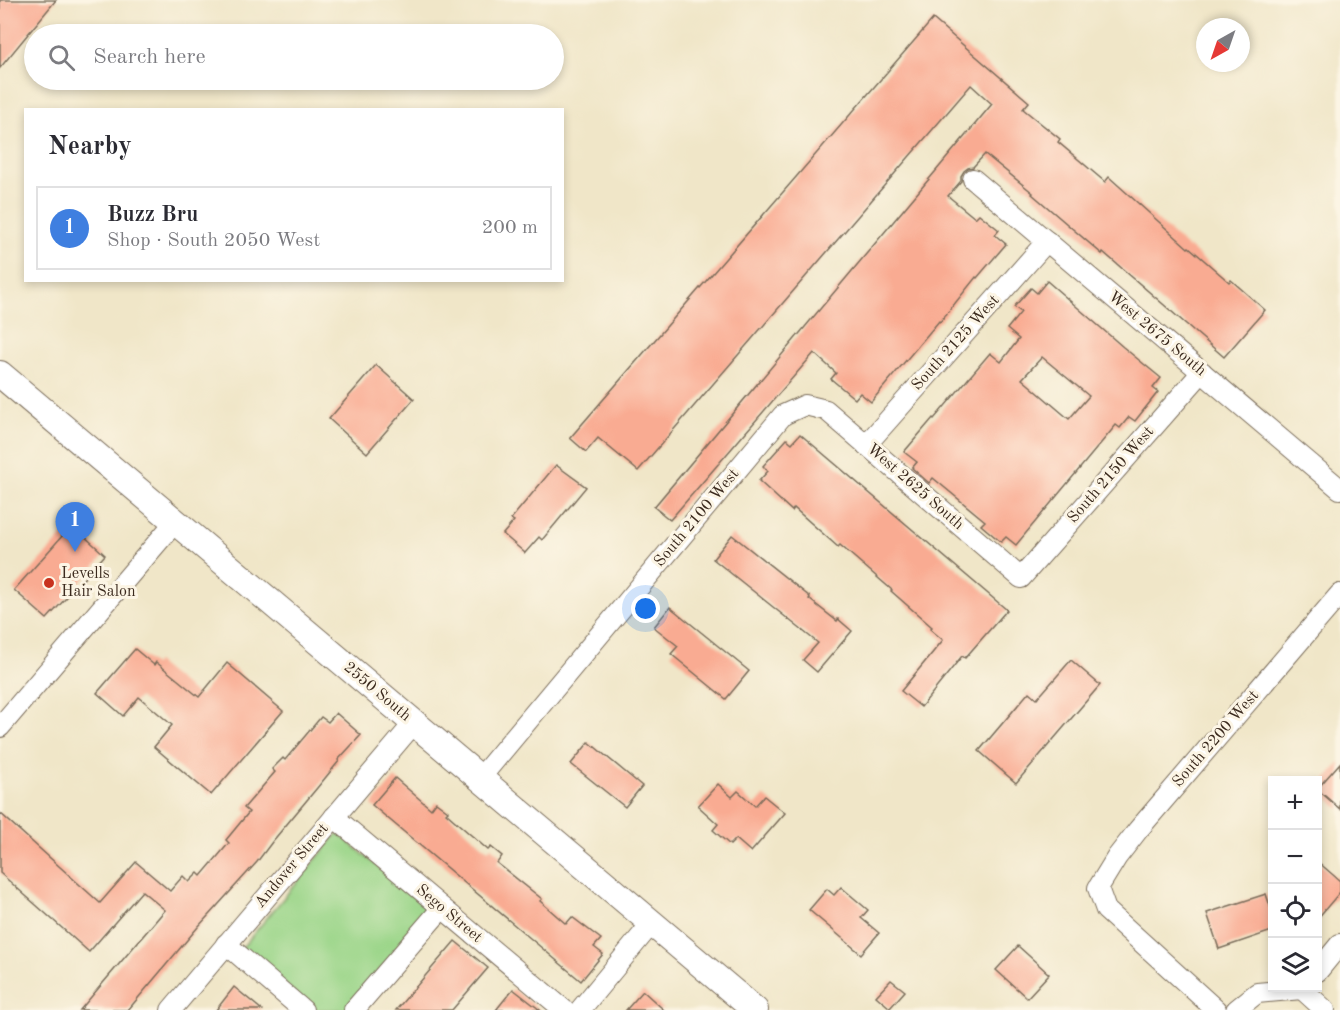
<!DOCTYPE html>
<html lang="en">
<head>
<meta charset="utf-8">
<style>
  body { margin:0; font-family:"Old Standard TT",serif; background:#f2f2f3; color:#2b2b33 }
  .controls { position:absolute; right:18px; bottom:18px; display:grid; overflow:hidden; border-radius:0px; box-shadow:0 3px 9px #0003 }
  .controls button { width:54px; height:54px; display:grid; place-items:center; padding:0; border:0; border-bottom:2px solid #e1e1e2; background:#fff; color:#2b2b33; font:30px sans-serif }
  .compass { position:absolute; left:1196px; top:18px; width:54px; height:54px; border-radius:50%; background:#fff; box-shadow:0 3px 9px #0003; rotate:220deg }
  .you { position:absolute; left:646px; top:609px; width:21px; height:21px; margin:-15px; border:4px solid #fff; border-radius:50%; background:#1a73e8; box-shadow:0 0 0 9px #1a73e833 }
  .badge { display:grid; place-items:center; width:39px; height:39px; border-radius:50%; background:#111827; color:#fff; font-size:20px; font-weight:700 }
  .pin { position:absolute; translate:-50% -50px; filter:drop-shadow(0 2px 3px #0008) }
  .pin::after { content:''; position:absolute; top:32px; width:21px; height:18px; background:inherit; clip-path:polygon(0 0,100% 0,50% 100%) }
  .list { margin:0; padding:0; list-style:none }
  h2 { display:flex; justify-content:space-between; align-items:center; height:78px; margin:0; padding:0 24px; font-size:26px }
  h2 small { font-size:20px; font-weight:400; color:#7c7c81 }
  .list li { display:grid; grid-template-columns:39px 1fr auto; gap:18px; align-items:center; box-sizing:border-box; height:84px; margin:0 12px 12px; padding:0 12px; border:2px solid #e1e1e2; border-radius:0px }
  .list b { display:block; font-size:22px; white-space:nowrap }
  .list p { margin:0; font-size:20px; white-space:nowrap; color:#7c7c81 }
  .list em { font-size:20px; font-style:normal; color:#7c7c81 }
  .icon { flex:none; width:33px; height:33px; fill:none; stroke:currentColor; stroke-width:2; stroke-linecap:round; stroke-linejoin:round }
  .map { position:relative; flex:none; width:1340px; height:1010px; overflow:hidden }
  .search { position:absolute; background:#fff; box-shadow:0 3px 9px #0003; left:24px; top:24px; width:540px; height:66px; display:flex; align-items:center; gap:15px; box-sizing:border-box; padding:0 21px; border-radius:33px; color:#7c7c81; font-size:22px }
  .panel { position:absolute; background:#fff; box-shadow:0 3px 9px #0003; left:24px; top:108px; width:540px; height:174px; border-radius:0px }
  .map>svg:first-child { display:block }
  .green { fill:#9cd68a; stroke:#6c8054; stroke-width:1.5 }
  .building { fill:#f9ab92; fill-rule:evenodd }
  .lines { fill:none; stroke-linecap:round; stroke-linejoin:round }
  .minor-casing { stroke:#7a6c5a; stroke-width:22 }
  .tertiary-casing { stroke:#7a6c5a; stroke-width:28 }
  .minor { stroke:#fff; stroke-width:20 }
  .tertiary { stroke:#fff; stroke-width:26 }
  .poi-dot { fill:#c8321e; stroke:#fcf5e5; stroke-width:2 }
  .labels { text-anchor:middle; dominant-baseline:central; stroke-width:6; stroke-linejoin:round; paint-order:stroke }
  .street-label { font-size:16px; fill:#3b2a1e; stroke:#fcf5e5 }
  .poi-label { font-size:16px; fill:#3b2a1e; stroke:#fcf5e5; text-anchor:start }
</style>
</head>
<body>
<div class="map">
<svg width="1340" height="1010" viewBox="0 0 1340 1010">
  <rect width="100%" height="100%" fill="#fcf5e5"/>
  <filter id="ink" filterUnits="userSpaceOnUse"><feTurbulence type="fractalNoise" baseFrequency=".0167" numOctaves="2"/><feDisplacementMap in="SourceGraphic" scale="12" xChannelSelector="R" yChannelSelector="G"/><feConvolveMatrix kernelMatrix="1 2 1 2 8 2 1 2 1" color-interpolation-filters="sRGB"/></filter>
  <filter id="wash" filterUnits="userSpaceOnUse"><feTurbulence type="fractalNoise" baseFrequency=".008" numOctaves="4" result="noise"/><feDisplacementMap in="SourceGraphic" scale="24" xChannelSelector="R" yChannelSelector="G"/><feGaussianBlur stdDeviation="1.35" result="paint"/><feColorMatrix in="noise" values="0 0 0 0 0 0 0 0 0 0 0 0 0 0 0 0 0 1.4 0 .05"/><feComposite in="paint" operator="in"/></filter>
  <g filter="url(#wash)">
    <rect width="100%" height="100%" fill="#f0e6c8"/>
    <path class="green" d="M338 833 430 911 347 1010H315L241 949Z"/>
    <g id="blocks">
      <g class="building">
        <path d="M0 0H56L0 68Z"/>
        <path d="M933 19 1029 102 1023 109 1060 139 1058 142 1105 182 1109 177 1188 248 1189 247 1229 282 1231 280 1265 310 1224 357 1103 252 1102 254 1032 194 1033 193 985 154 973 167 968 168 964 171 961 176V181L948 196 975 218 979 214 999 230 995 235 1006 244 977 278 976 277 940 322 939 321 871 402 860 393 855 399 831 379 836 373 814 353 670 520 654 507 992 104 971 85 638 471 598 438 586 452 570 438Z"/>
        <path d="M1047 281 1123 347 1161 378 1153 388 1158 392 1135 421 1129 417 1120 428 1116 425 1016 545 1006 537 1001 542 981 525 985 521 933 478 929 483 912 468 917 462 904 452 933 418 934 419 990 353 1001 362 1019 339 1007 329 1021 312 1014 307 1031 288 1037 293ZM1042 357 1089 396 1069 419 1022 379Z"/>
        <path d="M376 365 414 399 367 453 329 419Z"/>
        <path d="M800 434 1007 610 965 658 962 656 921 707 901 691 943 640 930 629 932 627 891 591 892 590 840 545 838 547 794 508 792 511 759 481 768 471 763 466 787 439 792 443Z"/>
        <path d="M556 465 586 487 542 540 539 537 525 553 503 534 514 521 511 519Z"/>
        <path d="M72 525 105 555 47 619 14 590Z"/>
        <path d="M732 535 810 597 809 599 837 621 838 619 852 631 817 672 803 660 818 643 713 559Z"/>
        <path d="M670 607 749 671 726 699 671 654 678 646 654 627Z"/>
        <path d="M135 649 154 665 156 662 199 697 227 663 283 711 211 795 154 747 172 725 139 697 123 716 97 693Z"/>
        <path d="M1071 660 1100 685 1016 783 979 751 1029 692 1037 699Z"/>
        <path d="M336 713 361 735 338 760 339 761 317 788 272 842 257 862 198 927 128 1010H80L165 910 142 891 89 952 0 873V813L100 903 136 862 170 891 183 876 189 882 198 873 201 876 229 843 226 840 249 812 244 808 275 772 272 769 283 758 285 760 321 717 328 722Z"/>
        <path d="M589 742 642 786 625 807 571 764Z"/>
        <path d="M1340 763V809L1317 789Z"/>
        <path d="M395 778 431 809 436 802 448 811 446 813 488 850 491 847 502 856 497 863 542 899 540 901 566 924 572 917 601 939 594 947 603 954 581 981 372 805Z"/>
        <path d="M718 784 732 797 738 791 755 806 764 796 785 813 751 852 736 839 730 845 713 830 718 824 698 806Z"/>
        <path d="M1317 861 1340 881V892L1317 919Z"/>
        <path d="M841 887 868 910 861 918 879 933 861 954 809 910 827 889 834 895Z"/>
        <path d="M1266 894 1272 912V931L1219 949 1207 913Z"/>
        <path d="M455 941 488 968 452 1010H396Z"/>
        <path d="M1018 946 1049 974 1027 998 996 970Z"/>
        <path d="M891 980 905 991 890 1008 876 996Z"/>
        <path d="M234 987 262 1010H216Z"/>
        <path d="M513 989 540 1010H496Z"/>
        <path d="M643 991 664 1010H626Z"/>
      </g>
    </g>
  </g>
  <g filter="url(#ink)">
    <use href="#blocks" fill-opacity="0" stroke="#7a6c5a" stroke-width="1.5"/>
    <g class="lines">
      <g class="minor-casing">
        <g id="minor">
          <path d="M973 179 1340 489"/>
          <path d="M866 445 1047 241"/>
          <path d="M0 727 175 522"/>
          <path d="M480 778 783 415 805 405 826 410 1021 578 1202 372"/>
          <path d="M334 817 564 1010"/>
          <path d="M226 944 303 1010"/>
          <path d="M1318 971 1340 944"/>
          <path d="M1302 989 1325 1010"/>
          <path d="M171 1010 414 723"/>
          <path d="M354 1010 442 908"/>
          <path d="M580 1010 652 923"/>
          <path d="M1216 1010 1106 910 1098 888 1117 857 1138 830 1340 594"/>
          <path d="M1236 1010 1257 993 1302 989 1303 988"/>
        </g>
      </g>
      <g class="tertiary-casing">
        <path id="tertiary" d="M0 374 755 1010"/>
      </g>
      <use href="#minor" class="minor"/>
      <use href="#tertiary" class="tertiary"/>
    </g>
  </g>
  <circle class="poi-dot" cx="49" cy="583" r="6"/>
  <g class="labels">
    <g class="street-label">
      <text transform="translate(1157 334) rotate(40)">West 2675 South</text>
      <text transform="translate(956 343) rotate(-48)">South 2125 West</text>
      <text transform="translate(1111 475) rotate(-49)">South 2150 West</text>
      <text transform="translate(915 487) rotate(41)">West 2625 South</text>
      <text transform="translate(697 518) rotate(-50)">South 2100 West</text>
      <text transform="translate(377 692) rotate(40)">2550 South</text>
      <text transform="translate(1216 739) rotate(-49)">South 2200 West</text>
      <text transform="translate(292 866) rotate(-50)">Andover Street</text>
      <text transform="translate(449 914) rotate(40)">Sego Street</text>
    </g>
    <g class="poi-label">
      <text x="61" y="574">Levells<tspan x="61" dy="18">Hair Salon</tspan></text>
    </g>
  </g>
</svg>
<div class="controls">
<button>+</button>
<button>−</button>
<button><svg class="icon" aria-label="locate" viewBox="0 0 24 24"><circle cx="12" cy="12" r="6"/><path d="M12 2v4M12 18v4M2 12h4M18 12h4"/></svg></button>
<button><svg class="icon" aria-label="layers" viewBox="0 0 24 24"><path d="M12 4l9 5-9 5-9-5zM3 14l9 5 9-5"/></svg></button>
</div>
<svg class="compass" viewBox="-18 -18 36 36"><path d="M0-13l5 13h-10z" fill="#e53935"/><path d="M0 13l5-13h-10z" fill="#7c7c81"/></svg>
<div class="you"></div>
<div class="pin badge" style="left:75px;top:552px;background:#3f7fe0">1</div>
<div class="search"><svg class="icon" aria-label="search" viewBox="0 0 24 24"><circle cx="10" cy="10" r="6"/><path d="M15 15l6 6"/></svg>Search here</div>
<section class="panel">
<h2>Nearby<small></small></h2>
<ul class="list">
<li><span class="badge" style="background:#3f7fe0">1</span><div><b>Buzz Bru</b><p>Shop · South 2050 West</p></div><em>200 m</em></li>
</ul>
</section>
</div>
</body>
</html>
